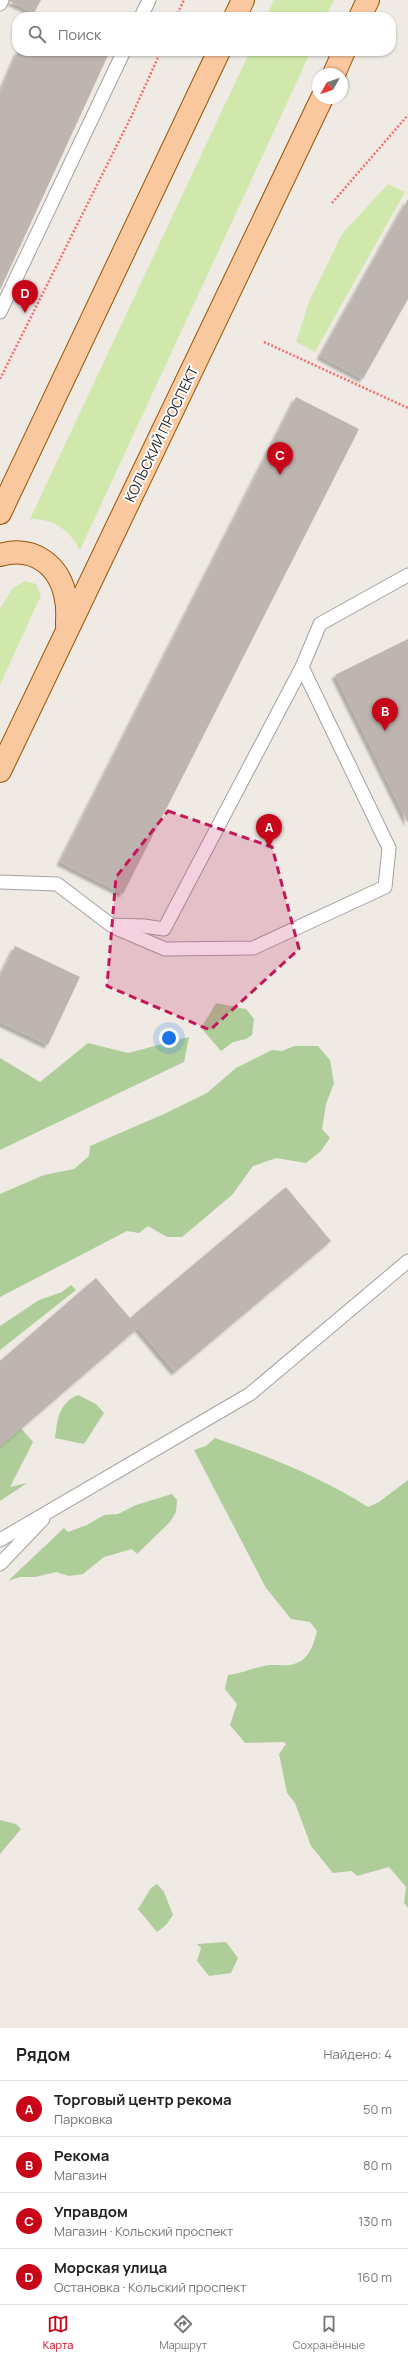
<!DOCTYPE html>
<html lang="ru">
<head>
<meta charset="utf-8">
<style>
  body { margin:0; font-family:Manrope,sans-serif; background:#f6f6f6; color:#222 }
  .compass { position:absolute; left:312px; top:68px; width:36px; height:36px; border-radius:50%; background:#fff; box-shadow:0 1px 3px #0004; rotate:230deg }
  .you { position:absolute; left:169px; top:1038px; width:14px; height:14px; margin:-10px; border:3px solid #fff; border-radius:50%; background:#1a73e8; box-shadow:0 0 0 6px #1a73e833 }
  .badge { display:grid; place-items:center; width:26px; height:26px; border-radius:50%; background:#c80419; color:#fff; font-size:13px; font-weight:700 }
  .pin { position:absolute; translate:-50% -33px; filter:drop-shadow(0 1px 2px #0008) }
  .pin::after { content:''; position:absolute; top:21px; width:14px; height:12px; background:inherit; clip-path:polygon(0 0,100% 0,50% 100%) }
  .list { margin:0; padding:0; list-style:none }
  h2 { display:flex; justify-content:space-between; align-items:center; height:52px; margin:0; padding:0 16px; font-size:17px }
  h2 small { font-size:13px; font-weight:400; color:#767676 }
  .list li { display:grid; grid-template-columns:26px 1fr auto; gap:12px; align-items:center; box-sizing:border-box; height:56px; padding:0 16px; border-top:1px solid #e0e0e0 }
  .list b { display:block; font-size:15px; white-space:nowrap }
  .list p { margin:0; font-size:13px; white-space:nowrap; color:#767676 }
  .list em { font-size:13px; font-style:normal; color:#767676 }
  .icon { flex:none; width:22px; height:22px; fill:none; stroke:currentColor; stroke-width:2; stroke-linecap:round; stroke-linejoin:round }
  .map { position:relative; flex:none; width:408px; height:2028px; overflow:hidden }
  .search { position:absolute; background:#fff; box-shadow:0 1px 3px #0004; left:12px; right:12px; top:12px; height:44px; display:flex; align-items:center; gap:10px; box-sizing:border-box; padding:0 14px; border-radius:16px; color:#767676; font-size:15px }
  .sheet { height:276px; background:#fff }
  nav { display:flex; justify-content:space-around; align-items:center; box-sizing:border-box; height:56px; border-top:1px solid #e0e0e0; background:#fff; font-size:11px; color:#767676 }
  nav a { display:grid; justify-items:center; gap:2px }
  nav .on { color:#c80419 }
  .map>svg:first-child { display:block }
  .grass { fill:#d0e8ab }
  .forest { fill:#aecd99 }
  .building { fill:#bfb5b0; filter:url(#shadow) }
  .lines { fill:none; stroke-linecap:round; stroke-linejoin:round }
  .service-casing { stroke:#a2a2a2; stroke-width:15 }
  .primary-casing { stroke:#955503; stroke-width:24 }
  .path { stroke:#f76d6e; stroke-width:2.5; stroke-dasharray:2 2; stroke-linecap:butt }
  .service { stroke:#fff; stroke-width:13 }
  .primary { stroke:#fac89e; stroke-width:22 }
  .marked { fill:#c2185b; fill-opacity:0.2; stroke:#c2185b; stroke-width:3; stroke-dasharray:8 5; stroke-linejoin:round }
  .labels { text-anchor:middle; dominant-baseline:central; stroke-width:4; stroke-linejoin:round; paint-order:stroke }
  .street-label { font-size:14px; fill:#1e1e1e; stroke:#fff }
</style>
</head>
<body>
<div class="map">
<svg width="408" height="2028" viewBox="0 0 408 2028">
  <defs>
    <filter id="shadow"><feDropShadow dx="-3.5" dy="3.5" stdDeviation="1" flood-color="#0004"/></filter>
  </defs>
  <rect width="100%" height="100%" fill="#efeae4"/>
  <g class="grass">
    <path d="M274 0H334L326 17H266Z"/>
    <path d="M250 51H311L80 550C69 530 54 518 30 519Z"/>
    <path d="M388 184 405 192 315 352 296 342 309 302 342 234Z"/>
    <path d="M25 581 36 584 41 595 0 685V609L13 588Z"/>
  </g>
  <g class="forest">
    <path d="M216 1003 246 1009 254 1019 252 1035 246 1039 233 1042 221 1051 201 1028Z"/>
    <path d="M189 1037 184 1062 0 1150V1058L40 1082 88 1043 128 1053Z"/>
    <path d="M294 1046H318L330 1060 334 1083 326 1104 322 1129 330 1138 321 1151 306 1163 276 1158 253 1166 232 1195 182 1237H167L148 1226 139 1233 127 1231 0 1297V1194L44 1175 74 1169 89 1156 90 1146 164 1114 207 1093 236 1068 272 1050 282 1051Z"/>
    <path d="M71 1285 76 1290 0 1350V1326L39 1300 62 1292Z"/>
    <path d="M78 1395 96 1404 104 1413 84 1444 55 1438C57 1419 59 1403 78 1395Z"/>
    <path d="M20 1427 33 1442 10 1487 27 1483 0 1501V1444Z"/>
    <path d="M215 1438C268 1456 321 1477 368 1507L379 1502 408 1480V1908L404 1903 406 1887 389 1867 357 1876 352 1871 333 1873 311 1846 295 1803 287 1793 279 1754 286 1744 284 1742 245 1743 230 1725 237 1704 225 1689 228 1675C241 1674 252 1668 264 1666 272 1664 281 1666 290 1665 308 1662 313 1647 317 1631L310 1622 291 1619 266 1588 194 1450 206 1446Z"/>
    <path d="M172 1494 177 1500 176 1512 170 1522 137 1554 132 1549 104 1557 83 1574 69 1576 56 1572 35 1577H20L8 1581 64 1528 68 1532 87 1525 104 1515 118 1514 136 1505Z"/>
    <path d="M0 1820 16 1824 21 1829 0 1854Z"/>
    <path d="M157 1884 164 1892 173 1915 166 1925 157 1932 138 1909 151 1888Z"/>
    <path d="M226 1942 238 1958 231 1973 209 1976 197 1961 201 1948 197 1944Z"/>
  </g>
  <g class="building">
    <path d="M7 0H41L34 13Z"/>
    <path d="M79 12 91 17H76Z"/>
    <path d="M34 13 42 17H33Z"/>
    <path d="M18 51H110L0 290V93Z"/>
    <path d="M408 199V299L363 379 320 356Z"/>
    <path d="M296 397 359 429 123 894 60 862Z"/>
    <path d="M408 639V823L335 675Z"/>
    <path d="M15 946 80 977 48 1045 0 1022V977Z"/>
    <path d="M286 1187 331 1241 175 1372 138 1328 0 1447V1361L96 1278 130 1318Z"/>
  </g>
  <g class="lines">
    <g class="service-casing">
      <g id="service">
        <path d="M0 4 2 0"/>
        <path d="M141 17 149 0"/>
        <path d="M0 312 124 51"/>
        <path d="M0 882 57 884 111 925 144 926 164 929 302 667 320 624 408 575"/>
        <path d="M116 928 165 949 253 948 385 887 389 848 302 667"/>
        <path d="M0 1540 250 1394 408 1261"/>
        <path d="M0 1564 43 1519"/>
      </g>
    </g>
    <g class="primary-casing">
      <g id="primary">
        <path d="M235 17 243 0"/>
        <path d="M360 17 368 0"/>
        <path d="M334 74 344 51"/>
        <path d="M0 513 219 51"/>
        <path d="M0 555C34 545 61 566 66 600 68 608 67 617 67 625"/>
        <path d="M0 771 322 98"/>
      </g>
    </g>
    <g class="path">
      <path d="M176 17 184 0"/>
      <path d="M332 203 408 115"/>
      <path d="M264 342 408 408"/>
      <path d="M0 379 132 115 161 51"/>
    </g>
    <use href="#service" class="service"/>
    <use href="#primary" class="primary"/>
  </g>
  <path class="marked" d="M168 811 272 847 299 949 210 1030 107 986 116 877Z"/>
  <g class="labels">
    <g class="street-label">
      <text transform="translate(161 434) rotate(-64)">КОЛЬСКИЙ ПРОСПЕКТ</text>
    </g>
  </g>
</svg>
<svg class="compass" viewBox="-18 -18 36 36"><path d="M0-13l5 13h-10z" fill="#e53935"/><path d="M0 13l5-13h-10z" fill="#767676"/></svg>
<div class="you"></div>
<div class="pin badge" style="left:269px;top:847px">A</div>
<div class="pin badge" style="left:385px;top:731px">B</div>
<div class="pin badge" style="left:280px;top:475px">C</div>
<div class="pin badge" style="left:25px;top:313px">D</div>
<div class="search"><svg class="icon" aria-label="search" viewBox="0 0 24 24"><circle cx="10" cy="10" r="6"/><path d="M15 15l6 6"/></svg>Поиск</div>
</div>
<section class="sheet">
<h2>Рядом<small>Найдено: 4</small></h2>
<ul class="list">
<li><span class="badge">A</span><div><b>Торговый центр рекома</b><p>Парковка</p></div><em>50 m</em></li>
<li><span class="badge">B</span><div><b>Рекома</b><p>Магазин</p></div><em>80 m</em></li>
<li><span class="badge">C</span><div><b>Управдом</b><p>Магазин · Кольский проспект</p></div><em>130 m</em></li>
<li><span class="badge">D</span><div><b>Морская улица</b><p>Остановка · Кольский проспект</p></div><em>160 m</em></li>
</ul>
</section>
<nav>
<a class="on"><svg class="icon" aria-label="map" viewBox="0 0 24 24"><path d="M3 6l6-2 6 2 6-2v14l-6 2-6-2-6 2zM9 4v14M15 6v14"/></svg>Карта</a>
<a><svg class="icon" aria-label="directions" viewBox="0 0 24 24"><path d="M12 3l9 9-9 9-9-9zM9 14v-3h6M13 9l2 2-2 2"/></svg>Маршрут</a>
<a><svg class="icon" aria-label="saved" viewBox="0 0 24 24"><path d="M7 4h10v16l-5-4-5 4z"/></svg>Сохранённые</a>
</nav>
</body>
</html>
